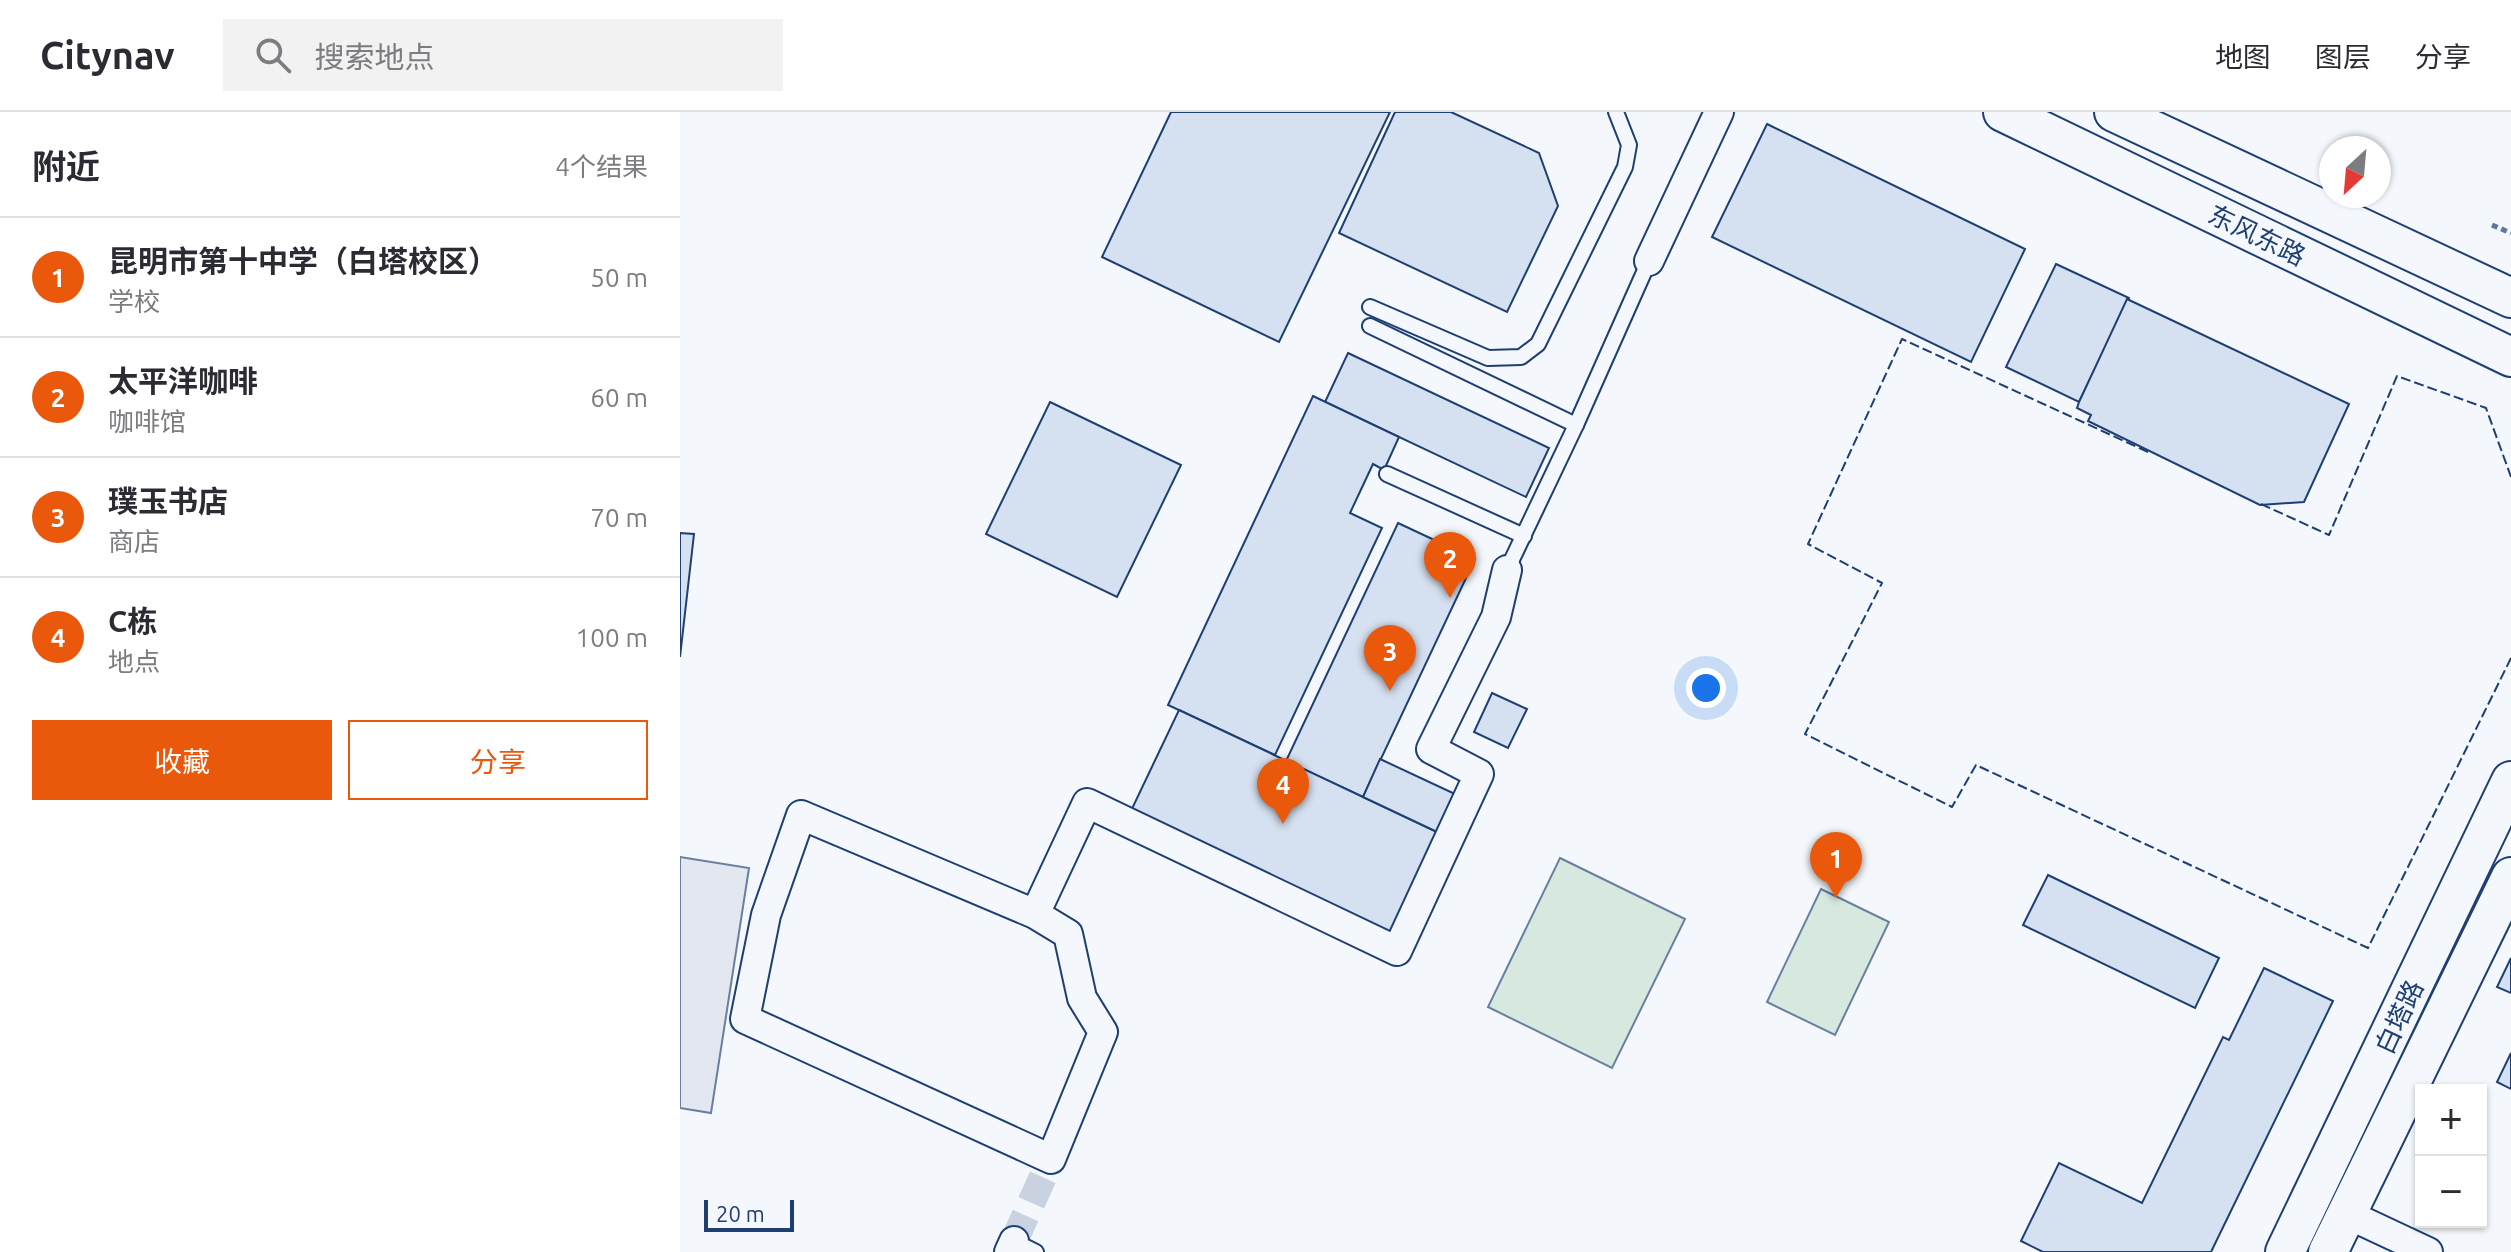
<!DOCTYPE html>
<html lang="zh">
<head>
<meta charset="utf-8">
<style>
  body { margin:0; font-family:Ubuntu,"Noto Sans SC",sans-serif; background:#f2f2f3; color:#2b2b33 }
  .controls { position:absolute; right:24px; bottom:24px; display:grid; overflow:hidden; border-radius:0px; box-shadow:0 2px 6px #0004 }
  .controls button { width:72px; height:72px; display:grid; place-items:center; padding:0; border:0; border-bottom:2px solid #e1e1e2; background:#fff; color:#2b2b33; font:40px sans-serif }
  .compass { position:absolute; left:1639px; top:24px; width:72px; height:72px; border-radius:50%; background:#fff; box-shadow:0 2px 6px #0004; rotate:206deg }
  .scale { position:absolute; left:24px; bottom:20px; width:90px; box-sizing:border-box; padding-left:8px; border:4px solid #1d3f73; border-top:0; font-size:22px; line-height:28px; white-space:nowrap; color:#1d3f73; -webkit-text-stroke:6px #f4f7fb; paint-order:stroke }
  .you { position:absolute; left:1026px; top:576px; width:28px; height:28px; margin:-20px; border:6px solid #fff; border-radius:50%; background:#1a73e8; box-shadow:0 0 0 12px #1a73e833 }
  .badge { display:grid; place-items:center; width:52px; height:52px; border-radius:50%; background:#ea580c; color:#fff; font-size:26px; font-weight:700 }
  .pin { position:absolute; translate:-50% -66px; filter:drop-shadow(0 2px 4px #0008) }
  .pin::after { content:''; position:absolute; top:42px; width:28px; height:24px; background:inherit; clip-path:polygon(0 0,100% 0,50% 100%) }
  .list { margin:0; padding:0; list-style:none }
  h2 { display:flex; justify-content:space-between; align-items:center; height:104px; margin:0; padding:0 32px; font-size:34px }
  h2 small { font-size:26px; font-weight:400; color:#7c7c81 }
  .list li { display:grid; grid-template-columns:52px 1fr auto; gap:24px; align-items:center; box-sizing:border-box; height:120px; padding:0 32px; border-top:2px solid #e1e1e2 }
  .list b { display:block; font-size:30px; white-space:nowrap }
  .list p { margin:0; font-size:26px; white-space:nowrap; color:#7c7c81 }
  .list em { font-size:26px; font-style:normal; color:#7c7c81 }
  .actions { display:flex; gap:16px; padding:24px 32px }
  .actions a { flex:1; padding:18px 0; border:2px solid #ea580c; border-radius:0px; text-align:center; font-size:28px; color:#ea580c }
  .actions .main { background:#ea580c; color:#fff }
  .icon { flex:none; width:44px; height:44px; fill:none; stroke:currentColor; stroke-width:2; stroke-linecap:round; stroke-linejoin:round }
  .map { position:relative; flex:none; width:1831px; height:1140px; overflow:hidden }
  header { display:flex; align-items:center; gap:48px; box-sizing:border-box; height:112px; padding:0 40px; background:#fff; border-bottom:2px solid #e1e1e2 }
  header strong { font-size:38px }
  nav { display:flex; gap:44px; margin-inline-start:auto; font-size:28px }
  .search { width:560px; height:72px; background:#f2f2f3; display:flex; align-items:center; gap:20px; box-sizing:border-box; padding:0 28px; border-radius:0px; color:#7c7c81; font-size:30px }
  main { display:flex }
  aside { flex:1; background:#fff }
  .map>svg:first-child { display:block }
  .pitch { fill:#d7e8df; stroke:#687fa3; stroke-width:2 }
  .parking { fill:#e3e8f0; stroke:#687fa3; stroke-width:2 }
  .building { fill:#d5e0f0; stroke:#1d3f73; stroke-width:2 }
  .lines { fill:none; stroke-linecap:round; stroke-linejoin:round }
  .street-tunnel { stroke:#c9d2e0; stroke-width:28; stroke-dasharray:28 14; stroke-linecap:butt }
  .lane-casing { stroke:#1d3f73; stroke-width:18 }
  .street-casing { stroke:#1d3f73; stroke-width:32 }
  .secondary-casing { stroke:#1d3f73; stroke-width:42 }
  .path { stroke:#5e769c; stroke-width:5; stroke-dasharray:6 4; stroke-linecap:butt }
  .lane { stroke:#f4f7fb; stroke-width:14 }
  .street { stroke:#f4f7fb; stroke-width:28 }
  .secondary { stroke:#f4f7fb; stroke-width:38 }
  .fence { stroke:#1d3f73; stroke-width:2; stroke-dasharray:10 4; stroke-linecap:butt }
  .labels { text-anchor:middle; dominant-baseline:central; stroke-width:6; stroke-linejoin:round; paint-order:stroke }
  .street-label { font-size:26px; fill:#1d3f73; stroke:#f4f7fb }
</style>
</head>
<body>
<header>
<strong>Citynav</strong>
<div class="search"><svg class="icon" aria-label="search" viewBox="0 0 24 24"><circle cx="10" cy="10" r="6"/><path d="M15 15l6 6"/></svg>搜索地点</div>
<nav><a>地图</a><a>图层</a><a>分享</a></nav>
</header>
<main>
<aside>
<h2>附近<small>4个结果</small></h2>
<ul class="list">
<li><span class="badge">1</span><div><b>昆明市第十中学（白塔校区）</b><p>学校</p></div><em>50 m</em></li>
<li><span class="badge">2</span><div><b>太平洋咖啡</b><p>咖啡馆</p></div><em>60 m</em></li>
<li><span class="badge">3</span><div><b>璞玉书店</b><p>商店</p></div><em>70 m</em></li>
<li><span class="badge">4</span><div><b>C栋</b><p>地点</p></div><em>100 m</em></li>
</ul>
<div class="actions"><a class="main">收藏</a><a>分享</a></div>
</aside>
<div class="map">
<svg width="1831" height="1140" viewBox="0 0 1831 1140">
  <rect width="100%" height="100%" fill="#f4f7fb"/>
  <g class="pitch">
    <path d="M880 746 1005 807 932 956 808 895Z"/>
    <path d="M1141 777 1209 810 1155 923 1087 890Z"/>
  </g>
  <path class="parking" d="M0 745 69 756 31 1001 0 996Z"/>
  <g class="building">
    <path d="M491 0H710L599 230 422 145Z"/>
    <path d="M715 0H771L859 41 878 94 827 200 659 121Z"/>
    <path d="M1087 12 1345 137 1291 250 1032 125Z"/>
    <path d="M1376 152 1449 186 1399 290 1326 255Z"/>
    <path d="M1447 187 1669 292 1624 390 1580 393 1408 309 1411 303 1397 296 1399 290Z"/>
    <path d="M668 241 869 336 846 385 645 290Z"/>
    <path d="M633 284 719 325 704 358 693 352 670 401 702 416 595 643 488 593Z"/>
    <path d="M370 290 501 353 437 485 306 422Z"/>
    <path d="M718 411 795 447 683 685 606 649Z"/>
    <path d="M0 421 14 422 0 545Z"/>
    <path d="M812 581 847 597 828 636 794 620Z"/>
    <path d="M499 598 757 720 708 825 449 703Z"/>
    <path d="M700 647 775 682 757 720 683 685Z"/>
    <path d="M1368 763 1539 846 1515 896 1343 813Z"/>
    <path d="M1831 846V881L1817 875Z"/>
    <path d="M1584 856 1653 889 1531 1140H1363L1341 1129 1379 1051 1462 1091 1543 925 1549 928Z"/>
    <path d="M1831 941V977L1817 970Z"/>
  </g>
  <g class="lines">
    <path class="street-tunnel" d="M334 1129 371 1047"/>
    <g class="lane-casing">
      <g id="lane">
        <path d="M690 195 808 246 841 245 858 232 945 55 949 33 936 0"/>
        <path d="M690 214 896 313 969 149"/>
        <path d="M707 362 844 424"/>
        <path d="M827 458 896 313"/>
        <path d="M334 1129 356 1140"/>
      </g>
    </g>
    <g class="street-casing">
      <g id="street">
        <path d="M969 149 1039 0"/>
        <path d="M355 802 121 703 86 803 65 907 371 1047 423 920 402 886 388 822 355 802 407 691 717 839 799 662 751 637 816 505 827 458"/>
        <path d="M1667 1102 1748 1140"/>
        <path d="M329 1140 334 1129"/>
      </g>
    </g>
    <g class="secondary-casing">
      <g id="secondary">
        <path d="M1323 0 1831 245"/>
        <path d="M1434 0 1831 186"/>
        <path d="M1605 1140 1831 669"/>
        <path d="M1648 1140 1831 765"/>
      </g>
    </g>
    <path class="path" d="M1812 113 1831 121"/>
    <use href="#lane" class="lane"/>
    <use href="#street" class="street"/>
    <use href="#secondary" class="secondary"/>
    <g class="fence">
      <path d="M1468 340 1222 227 1128 432 1202 471 1125 622 1272 695 1296 653 1688 836 1831 546"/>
      <path d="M1581 392 1649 423 1717 264 1806 296 1831 365"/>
    </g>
  </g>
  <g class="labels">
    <g class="street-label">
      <text transform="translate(1577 123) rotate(26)">东风东路</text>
      <text transform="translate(1719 905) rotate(-65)">白塔路</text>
    </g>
  </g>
</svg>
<div class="controls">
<button>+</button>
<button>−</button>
</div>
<svg class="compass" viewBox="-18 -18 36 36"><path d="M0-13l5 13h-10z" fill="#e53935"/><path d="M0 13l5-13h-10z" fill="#7c7c81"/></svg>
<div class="scale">20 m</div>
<div class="you"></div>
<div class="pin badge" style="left:1156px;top:786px">1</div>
<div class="pin badge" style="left:770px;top:486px">2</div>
<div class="pin badge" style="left:710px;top:579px">3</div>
<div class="pin badge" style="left:603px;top:712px">4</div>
</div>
</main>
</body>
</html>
